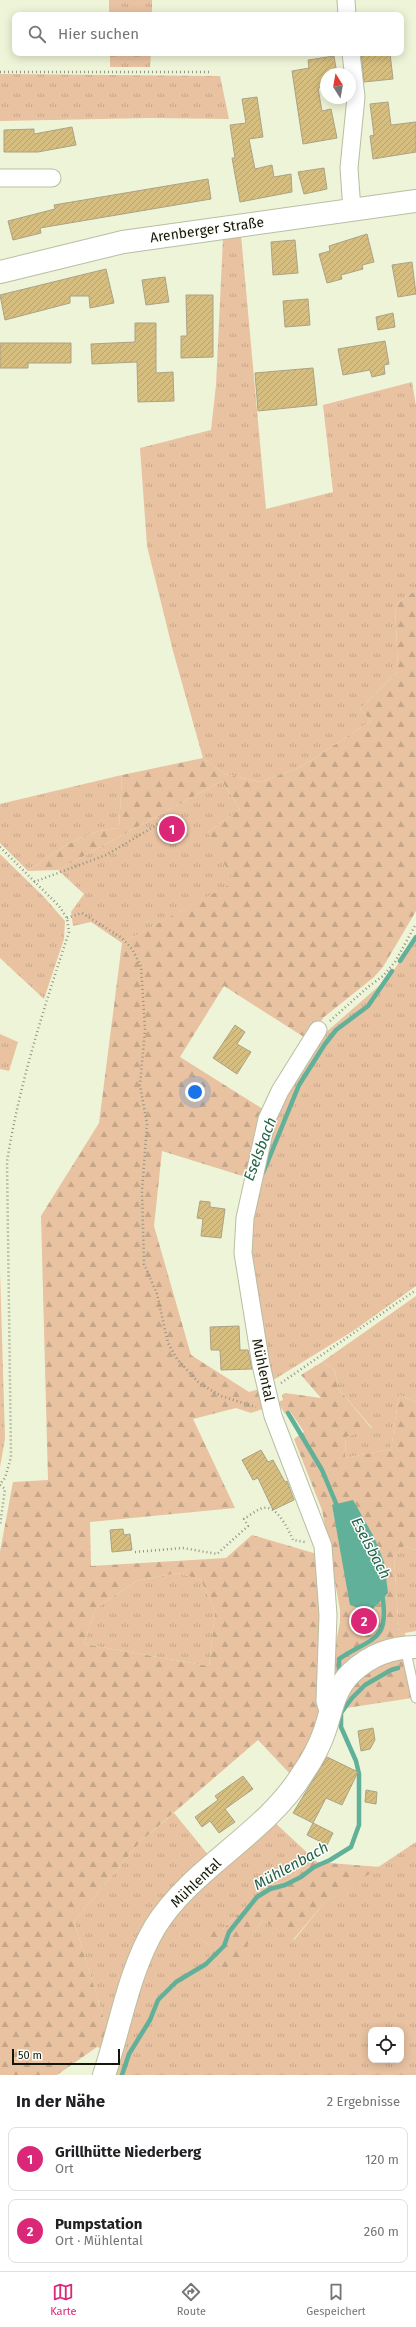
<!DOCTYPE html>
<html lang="de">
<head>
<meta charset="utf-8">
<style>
  body { margin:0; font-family:"Fira Sans",sans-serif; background:#f2f2f2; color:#202124 }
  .controls { position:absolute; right:12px; bottom:12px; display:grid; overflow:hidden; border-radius:8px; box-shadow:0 2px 10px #0003 }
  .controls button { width:36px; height:36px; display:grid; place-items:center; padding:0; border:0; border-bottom:1px solid #e0e0e0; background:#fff; color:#202124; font:20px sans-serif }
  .compass { position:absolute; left:320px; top:68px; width:36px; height:36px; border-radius:50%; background:#fff; box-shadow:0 2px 10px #0003; rotate:349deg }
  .scale { position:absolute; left:12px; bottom:10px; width:108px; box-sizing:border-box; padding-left:4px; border:2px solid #14160c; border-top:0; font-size:11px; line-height:14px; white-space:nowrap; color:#14160c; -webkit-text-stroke:3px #fdfef8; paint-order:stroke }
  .you { position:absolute; left:195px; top:1092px; width:14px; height:14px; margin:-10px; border:3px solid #fff; border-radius:50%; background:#1a73e8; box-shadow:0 0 0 6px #1a73e833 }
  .badge { display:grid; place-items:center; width:26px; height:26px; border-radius:50%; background:#db2777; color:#fff; font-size:13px; font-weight:700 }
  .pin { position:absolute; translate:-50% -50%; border:2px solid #fff; box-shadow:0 1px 4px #0006 }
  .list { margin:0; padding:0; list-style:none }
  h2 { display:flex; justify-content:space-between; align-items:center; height:52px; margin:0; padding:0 16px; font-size:17px }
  h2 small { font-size:13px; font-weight:400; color:#757577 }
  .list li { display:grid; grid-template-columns:26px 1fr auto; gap:12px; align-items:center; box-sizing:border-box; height:64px; margin:0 8px 8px; padding:0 8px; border:1px solid #e0e0e0; border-radius:8px }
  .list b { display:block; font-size:15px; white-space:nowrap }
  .list p { margin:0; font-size:13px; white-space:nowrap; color:#757577 }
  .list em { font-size:13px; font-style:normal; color:#757577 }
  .icon { flex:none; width:22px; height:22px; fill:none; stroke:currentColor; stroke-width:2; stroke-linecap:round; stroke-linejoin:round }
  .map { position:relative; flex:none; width:416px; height:2075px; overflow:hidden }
  .search { position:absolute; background:#fff; box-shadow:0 2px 10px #0003; left:12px; right:12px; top:12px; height:44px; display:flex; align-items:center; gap:10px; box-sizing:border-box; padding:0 14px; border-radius:8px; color:#757577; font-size:15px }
  .sheet { height:196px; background:#fff }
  nav { display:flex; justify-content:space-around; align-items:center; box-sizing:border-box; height:56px; border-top:1px solid #e0e0e0; background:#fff; font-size:11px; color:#757577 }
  nav a { display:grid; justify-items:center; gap:2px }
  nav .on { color:#db2777 }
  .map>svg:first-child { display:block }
  .grass { fill:url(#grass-tufts); fill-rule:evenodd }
  .forest { fill:url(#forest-firs); fill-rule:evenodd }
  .water { fill:#61b099 }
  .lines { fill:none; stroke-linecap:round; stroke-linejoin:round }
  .stream { stroke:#61b099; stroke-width:4.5 }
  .building { fill:url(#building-hatch); stroke:#aca288 }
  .lane-casing { stroke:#b8bea2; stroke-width:11 }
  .street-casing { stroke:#b8bea2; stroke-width:19 }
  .secondary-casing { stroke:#b8bea2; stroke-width:24 }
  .path { stroke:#909580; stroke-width:2.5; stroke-dasharray:1 3; stroke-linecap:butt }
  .lane { stroke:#fff; stroke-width:9 }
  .street { stroke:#fff; stroke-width:17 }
  .secondary { stroke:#fff; stroke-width:22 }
  .labels { text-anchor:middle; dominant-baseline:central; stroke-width:3; stroke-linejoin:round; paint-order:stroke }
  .street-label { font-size:14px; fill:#14160c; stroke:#fdfef8 }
  .water-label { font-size:15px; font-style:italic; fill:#21604f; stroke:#fdfef8 }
</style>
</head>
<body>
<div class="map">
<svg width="416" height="2075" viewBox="0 0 416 2075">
  <defs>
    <pattern id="grass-tufts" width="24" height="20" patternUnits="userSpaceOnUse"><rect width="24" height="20" fill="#e8c2a1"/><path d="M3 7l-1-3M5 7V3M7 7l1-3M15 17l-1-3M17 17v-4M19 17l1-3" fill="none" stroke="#c6a689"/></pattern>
    <pattern id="forest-firs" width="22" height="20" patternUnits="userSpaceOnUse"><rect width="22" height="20" fill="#e8c2a1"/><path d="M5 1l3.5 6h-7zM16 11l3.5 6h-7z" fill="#c6a689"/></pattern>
    <pattern id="building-hatch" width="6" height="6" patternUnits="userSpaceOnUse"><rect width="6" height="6" fill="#d5be7f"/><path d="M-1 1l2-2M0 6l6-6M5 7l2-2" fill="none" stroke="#b6a36d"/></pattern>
  </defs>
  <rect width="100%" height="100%" fill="#eef4d7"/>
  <g class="grass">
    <rect x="109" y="0" width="43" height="15"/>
    <path d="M110 53H151L150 67H110Z"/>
    <path d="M0 74 220 76 229 119 150 118 0 121Z"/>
    <path d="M241 235 266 509 333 492 323 405 412 382 416 406V590L395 605 398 671 360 709 371 721 301 767 261 782 225 774 203 758 173 651 147 546 140 448 211 430 216 385 223 238Z"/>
    <path d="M122 775 119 828C83 830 57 851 28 871L0 843V804Z"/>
    <path d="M222 781 240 809 208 832 235 882 122 943 91 922 73 926 71 912 84 894 58 870Z"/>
    <path d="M0 854 44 897 65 921 64 939 44 999 0 958Z"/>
    <path d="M416 939V1286L353 1331 270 1382 247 1267 249 1207 272 1121 324 1034 388 978Z"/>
    <path d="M0 1034 18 1042 9 1071 0 1069Z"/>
    <path d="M0 1271 5 1439 0 1467Z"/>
    <path d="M416 1296V1402L399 1395 391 1449 345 1458 346 1437 372 1428 338 1388 335 1370 322 1362Z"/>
    <path d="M404 1546 416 1550V1631L399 1634 394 1557Z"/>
    <path d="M178 1573 201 1580 215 1612 209 1666 84 1644 95 1609 136 1581Z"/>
    <path d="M174 1813 210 1857 181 1884 107 2029 74 1921 141 1841Z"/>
    <path d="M272 1820 313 1858 286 1882 266 1886 222 1930 201 1939 210 1946 229 1975 262 1920 294 1940 324 1903 416 1842V2075H112L122 2030 165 1923ZM371 2030H401V2060H371Z"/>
  </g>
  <g class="forest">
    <path d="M416 590V911L383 967 373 978 324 1017 307 1039 224 986 180 1057 266 1111 249 1178 162 1151 154 1226 191 1355 249 1392 260 1389 266 1408 251 1413 236 1408 193 1419 235 1508 90 1522 91 1566 226 1558 252 1535 317 1554 323 1715 291 1775 258 1740 141 1841 74 1921 107 2029 103 2049 97 2047 57 2075H0V1552L13 1482 48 1480 41 1216 99 1123 122 943 234 882 208 832 240 809 222 781 58 870 28 871C57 851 83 830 119 828L122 775 203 758 225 774 261 782 301 767 371 721 360 709 398 671 395 605ZM178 1573 201 1580 215 1612 209 1666 84 1644 95 1609 136 1581Z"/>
    <path d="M322 1362 335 1370 338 1388 372 1429 346 1437 345 1458 391 1449 399 1395 416 1402V1550L404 1546 394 1557 399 1634 405 1633 406 1644 329 1679 340 1622V1610L322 1510 294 1439 304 1432 290 1411 285 1414 278 1402 283 1400 282 1395 285 1393 321 1398 301 1375ZM332 1505 388 1593 340 1547Z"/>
    <path d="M401 1653 412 1698 333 1710 353 1677Z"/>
    <path d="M313 1858 317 1862 380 1867 324 1903 293 1940 262 1920 229 1976 209 1956 210 1946 201 1939 217 1925 222 1930 266 1886 286 1882Z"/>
  </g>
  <path class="water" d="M353 1500 374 1537 384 1562 388 1593 370 1612 350 1605 332 1505Z"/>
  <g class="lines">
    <g class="stream">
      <path d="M400 961 416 937"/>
      <path d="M263 1173 299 1085 325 1044 336 1030 368 1006 392 971"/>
      <path d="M288 1413 322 1470 338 1508"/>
      <path d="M339 1675V1659C374 1636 390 1642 382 1593"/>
      <path d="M122 2075 129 2054 150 2020 158 2000 176 1982 206 1964 224 1946 229 1932 257 1897 270 1889 285 1885 301 1877 314 1867 330 1860 351 1847 359 1825V1774L356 1761 341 1727V1713L352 1698 365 1685 391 1670 398 1668"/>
    </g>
  </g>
  <g class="building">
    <path d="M361 53H390L393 79 364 82Z"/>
    <path d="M334 56 337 74H326V87L318 88 322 111 331 109 337 138 303 144 292 71 309 68 308 60Z"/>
    <path d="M257 97 263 137 249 139 255 169 272 165 274 177 291 174 292 192 240 202 232 158H235L230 125 246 123 242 99Z"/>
    <path d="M388 102 391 125 416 122V152L373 159 370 136 374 135 370 104Z"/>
    <path d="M72 127 76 145 38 152H4V130L34 129V134Z"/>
    <path d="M324 168 327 189 304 194 298 172Z"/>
    <path d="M208 179 211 199 40 228 41 233 13 240 8 221 55 209 54 205Z"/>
    <path d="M367 234 374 262 362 265 363 269 341 275 342 279 327 283 319 254 330 251 329 246Z"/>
    <path d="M295 240 298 273 273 275 271 242Z"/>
    <path d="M412 262 416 294 398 297 392 265Z"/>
    <path d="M106 269 114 303 90 308 89 296H70V303L5 320 0 295Z"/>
    <path d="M165 277 169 302 146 305 142 280Z"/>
    <path d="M186 295H213V357L181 358V336H187Z"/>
    <path d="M308 299 310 325 285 327 283 301Z"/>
    <path d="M393 313 395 327 378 330 376 317Z"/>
    <path d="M135 323H156V373L173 372 174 401 138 402 137 362 92 364 91 344 135 342Z"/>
    <path d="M385 341 389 364 384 365 385 374 372 377 370 370 343 375 338 349Z"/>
    <path d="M0 343H71V363H28V368H0Z"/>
    <path d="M313 368 317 405 258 411 255 373Z"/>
    <path d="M176 818 184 830 167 841 159 829Z"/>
    <path d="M235 1025 245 1032 237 1044 251 1052 237 1074 213 1058Z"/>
    <path d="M200 1201 210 1202V1207L225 1209 221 1238 201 1236 203 1219 197 1218Z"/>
    <path d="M239 1326 240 1350H248L252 1369 221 1370 220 1350H211L210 1327Z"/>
    <path d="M261 1450 268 1462 273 1460 285 1482 287 1481 294 1500 273 1510 258 1478 253 1480 242 1460Z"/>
    <path d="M123 1529 124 1535 130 1534 132 1550 112 1552 110 1530Z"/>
    <path d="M373 1728 375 1740 370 1749 361 1751 358 1731Z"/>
    <path d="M327 1757 358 1772 342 1805 326 1798 313 1823 293 1813Z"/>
    <path d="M243 1776 253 1789 225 1809 235 1822 219 1833 210 1821 202 1827 195 1817 218 1800 215 1796Z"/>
    <path d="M366 1790 377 1792 376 1804 365 1802Z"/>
    <path d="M313 1823 333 1833 327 1845 307 1835Z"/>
  </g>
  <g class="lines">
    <g class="lane-casing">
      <path id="lane" d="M405 1647 416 1698"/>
    </g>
    <g class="street-casing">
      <g id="street">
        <path d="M346 0 347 15"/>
        <path d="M351 53 356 97 349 168 352 210"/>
        <path d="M0 178H52"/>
        <path d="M318 1030 280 1091 267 1119 245 1218 243 1253 261 1365 273 1416 323 1546 328 1615 325 1701 329 1715"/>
      </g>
    </g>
    <g class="secondary-casing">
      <g id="secondary">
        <path d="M0 272 123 242 416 201"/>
        <path d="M104 2075C121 2025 128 1973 155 1927 193 1866 265 1835 303 1773 312 1760 320 1745 325 1730 332 1709 334 1690 351 1673 369 1656 391 1647 416 1647"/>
      </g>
    </g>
    <g class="path">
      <path d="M0 72H209"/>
      <path d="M0 847 59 906 67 918 69 932C44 1008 19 1084 7 1162L11 1457 5 1478 0 1484"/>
      <path d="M34 882 106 855 165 820"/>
      <path d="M67 918 82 913 122 938 132 949 141 966 145 1030 140 1085 147 1124 142 1191 144 1264 157 1294 168 1343 177 1359 199 1383 221 1396 256 1407"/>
      <path d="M330 1021 368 987 383 976 395 962 416 924"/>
      <path d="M281 1383 416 1290"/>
      <path d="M0 1485 5 1489 0 1525"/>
      <path d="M135 1552 183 1548 217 1554 248 1526 244 1519C249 1516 255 1511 260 1509 276 1501 289 1531 293 1540L305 1542"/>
    </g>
    <use href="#lane" class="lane"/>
    <use href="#street" class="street"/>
    <use href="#secondary" class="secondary"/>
  </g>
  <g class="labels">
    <g class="street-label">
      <text transform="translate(207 230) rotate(-8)">Arenberger Straße</text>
      <text transform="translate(263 1370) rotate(78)">Mühlental</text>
      <text transform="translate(196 1883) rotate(-44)">Mühlental</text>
    </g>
    <g class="water-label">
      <text transform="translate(260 1149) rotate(-69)">Eselsbach</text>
      <text transform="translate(371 1548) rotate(62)">Eselsbach</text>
      <text transform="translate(291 1866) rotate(-29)">Mühlenbach</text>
    </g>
  </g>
</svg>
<div class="controls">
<button><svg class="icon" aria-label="locate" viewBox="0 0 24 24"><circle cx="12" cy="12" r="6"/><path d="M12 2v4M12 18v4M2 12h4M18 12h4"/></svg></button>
</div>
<svg class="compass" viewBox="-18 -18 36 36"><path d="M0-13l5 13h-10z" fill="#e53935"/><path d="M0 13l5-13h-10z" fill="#757577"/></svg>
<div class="scale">50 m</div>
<div class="you"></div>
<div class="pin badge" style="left:172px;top:829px">1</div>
<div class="pin badge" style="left:364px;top:1621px">2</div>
<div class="search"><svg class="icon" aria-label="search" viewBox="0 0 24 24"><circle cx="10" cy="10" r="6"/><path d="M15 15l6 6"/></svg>Hier suchen</div>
</div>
<section class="sheet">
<h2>In der Nähe<small>2 Ergebnisse</small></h2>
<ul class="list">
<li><span class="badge">1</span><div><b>Grillhütte Niederberg</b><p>Ort</p></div><em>120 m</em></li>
<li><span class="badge">2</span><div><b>Pumpstation</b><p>Ort · Mühlental</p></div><em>260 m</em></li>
</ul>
</section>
<nav>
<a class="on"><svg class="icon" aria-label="map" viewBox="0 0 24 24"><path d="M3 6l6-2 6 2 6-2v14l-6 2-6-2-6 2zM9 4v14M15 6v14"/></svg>Karte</a>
<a><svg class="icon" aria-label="directions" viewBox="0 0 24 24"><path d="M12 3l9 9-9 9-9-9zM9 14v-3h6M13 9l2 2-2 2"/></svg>Route</a>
<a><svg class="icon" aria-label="saved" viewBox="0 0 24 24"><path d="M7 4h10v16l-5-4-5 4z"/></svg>Gespeichert</a>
</nav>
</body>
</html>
